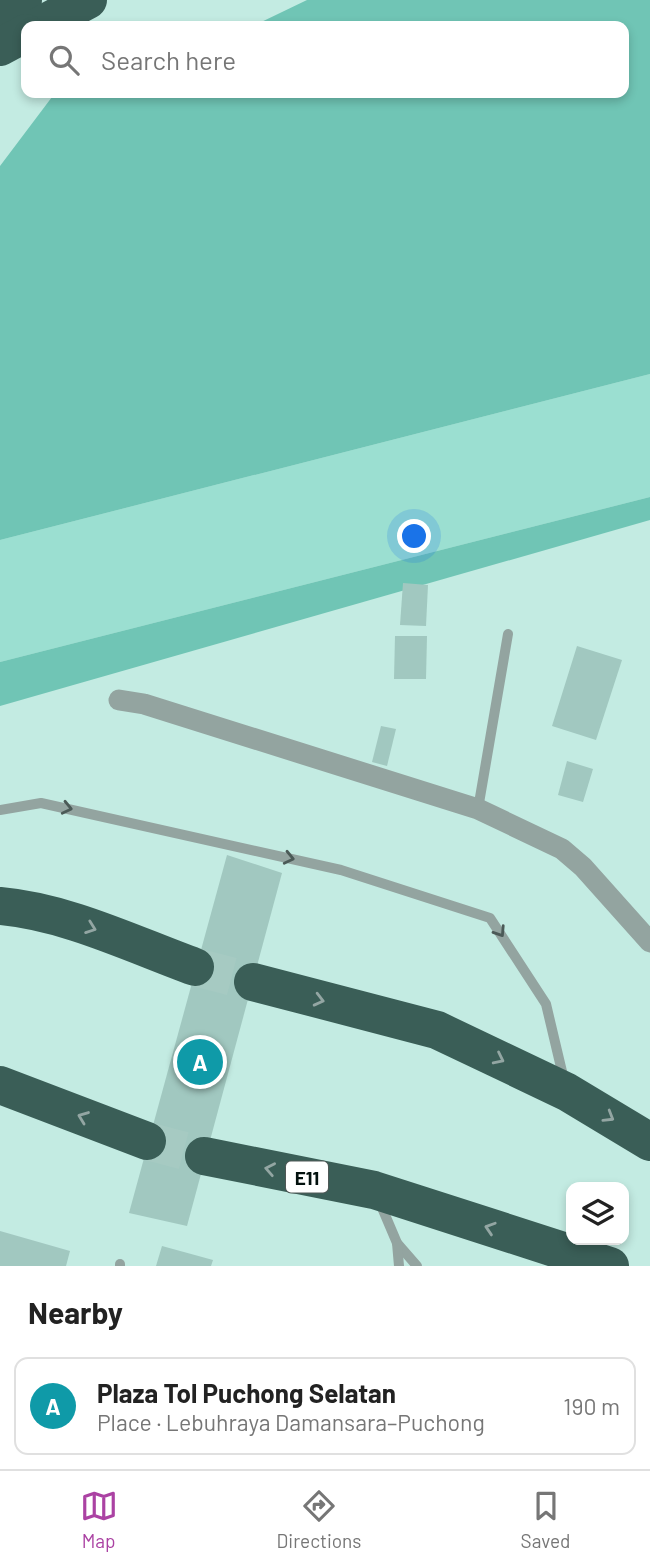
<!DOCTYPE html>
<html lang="en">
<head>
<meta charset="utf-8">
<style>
  body { margin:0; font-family:Barlow,sans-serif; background:#f2f2f2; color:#222 }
  .controls { position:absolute; right:21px; bottom:21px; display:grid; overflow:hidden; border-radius:14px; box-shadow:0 4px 10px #0003 }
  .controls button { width:63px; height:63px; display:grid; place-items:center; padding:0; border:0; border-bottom:2px solid #e0e0e0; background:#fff; color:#222; font:35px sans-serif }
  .you { position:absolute; left:415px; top:537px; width:24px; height:24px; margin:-18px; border:5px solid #fff; border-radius:50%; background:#1a73e8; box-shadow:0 0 0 10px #1a73e833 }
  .badge { display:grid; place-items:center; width:46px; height:46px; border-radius:50%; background:#ab42a3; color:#fff; font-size:23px; font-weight:700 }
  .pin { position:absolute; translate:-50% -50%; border:4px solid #fff; box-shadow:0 2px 7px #0006 }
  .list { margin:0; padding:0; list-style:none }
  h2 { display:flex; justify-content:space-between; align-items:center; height:91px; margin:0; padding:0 28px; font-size:30px }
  h2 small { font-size:23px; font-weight:400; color:#767676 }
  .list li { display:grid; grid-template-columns:46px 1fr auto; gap:21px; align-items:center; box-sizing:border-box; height:98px; margin:0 14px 14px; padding:0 14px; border:2px solid #e0e0e0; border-radius:14px }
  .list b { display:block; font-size:26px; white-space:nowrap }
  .list p { margin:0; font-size:23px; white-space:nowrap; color:#767676 }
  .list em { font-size:23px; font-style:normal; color:#767676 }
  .icon { flex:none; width:38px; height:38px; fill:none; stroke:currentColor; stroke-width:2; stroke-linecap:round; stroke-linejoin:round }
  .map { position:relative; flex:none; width:650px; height:1266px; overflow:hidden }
  .search { position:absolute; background:#fff; box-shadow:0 4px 10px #0003; left:21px; right:21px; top:21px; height:77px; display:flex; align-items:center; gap:18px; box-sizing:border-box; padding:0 24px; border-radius:14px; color:#767676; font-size:26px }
  .sheet { height:203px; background:#fff }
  nav { display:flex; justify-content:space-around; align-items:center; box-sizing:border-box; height:98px; border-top:2px solid #e0e0e0; background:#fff; font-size:19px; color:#767676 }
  nav a { display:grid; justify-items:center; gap:4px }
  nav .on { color:#ab42a3 }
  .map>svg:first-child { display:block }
  .green { fill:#9bdfd1 }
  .forest { fill:#70c5b5 }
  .building { fill:#a1c8c0 }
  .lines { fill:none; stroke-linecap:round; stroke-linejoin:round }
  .highway-tunnel { stroke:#a6cac2; stroke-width:38; stroke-dasharray:38 19; stroke-linecap:butt }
  .lane { stroke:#93a4a0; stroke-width:10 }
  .street { stroke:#93a4a0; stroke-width:21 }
  .highway { stroke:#3a5e57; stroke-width:38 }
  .oneway { stroke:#4b5a57 }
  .oneway2 { stroke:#93a6a3 }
  .labels { text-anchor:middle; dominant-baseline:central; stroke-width:5; stroke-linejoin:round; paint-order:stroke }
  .shield { fill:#fff; stroke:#4f5856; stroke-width:2 }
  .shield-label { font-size:19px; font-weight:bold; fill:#03110e }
</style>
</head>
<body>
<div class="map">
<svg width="650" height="1266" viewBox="0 0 650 1266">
  <rect width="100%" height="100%" fill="#c3ebe2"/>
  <path class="green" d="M650 374V497L0 662V540Z"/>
  <g class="forest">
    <path d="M307 0H650V374L0 540V166L55 93H624V26H253Z"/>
    <path d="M650 497V520L0 706V662Z"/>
  </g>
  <g class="building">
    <path d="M403 583 428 585 426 626 400 625Z"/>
    <path d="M395 636H427L426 679H394Z"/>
    <path d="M577 646 622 660 596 740 552 726Z"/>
    <path d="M381 726 396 729 387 766 372 762Z"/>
    <path d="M567 761 593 769 583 802 558 795Z"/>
    <path d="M227 855 282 873 187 1226 129 1213Z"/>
    <path d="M0 1231 70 1251 66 1266H0Z"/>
    <path d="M162 1246 213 1260 211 1266H156Z"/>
  </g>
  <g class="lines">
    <g class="highway-tunnel">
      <path d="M195 967 253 982"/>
      <path d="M147 1141 204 1156"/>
    </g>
    <g class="lane">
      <path d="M478 809 508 634"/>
      <path d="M0 810 41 803 341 870 490 918 546 1004 564 1080"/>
      <path d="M380 1203 397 1243 417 1266"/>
      <path d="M397 1243 399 1266"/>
      <path d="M120 1266V1264"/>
    </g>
    <path class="street" d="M119 700 144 704 478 809 562 849 583 867 650 942"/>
    <g class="highway">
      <path d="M0 13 23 0"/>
      <path d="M39 26 88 0"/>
      <path d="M0 47 26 33"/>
      <path d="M0 906C67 912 132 944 195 967"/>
      <path d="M253 982 437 1030 567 1092 650 1142"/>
      <path d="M0 1085 147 1141"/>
      <path d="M204 1156 374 1190 610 1266"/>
    </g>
  </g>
  <defs><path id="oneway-chevron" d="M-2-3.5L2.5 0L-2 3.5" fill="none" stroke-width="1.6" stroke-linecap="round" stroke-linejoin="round" transform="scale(1.75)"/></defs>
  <g class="oneway">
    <use href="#oneway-chevron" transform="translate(67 808) rotate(13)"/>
    <use href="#oneway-chevron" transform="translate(289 858) rotate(13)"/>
    <use href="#oneway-chevron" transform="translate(500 932) rotate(57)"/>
  </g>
  <g class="oneway2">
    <use href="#oneway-chevron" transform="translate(91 928) rotate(20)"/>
    <use href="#oneway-chevron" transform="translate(319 1000) rotate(14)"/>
    <use href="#oneway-chevron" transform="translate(499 1059) rotate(26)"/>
    <use href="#oneway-chevron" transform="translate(83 1117) rotate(-159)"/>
    <use href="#oneway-chevron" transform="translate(609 1117) rotate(31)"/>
    <use href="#oneway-chevron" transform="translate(270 1169) rotate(-169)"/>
    <use href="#oneway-chevron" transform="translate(490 1228) rotate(-162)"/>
  </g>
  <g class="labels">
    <rect class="shield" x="286" y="1161.5" width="42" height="31" rx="5"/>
    <g class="shield-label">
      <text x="307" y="1177">E11</text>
    </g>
  </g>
</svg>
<div class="controls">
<button><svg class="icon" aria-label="layers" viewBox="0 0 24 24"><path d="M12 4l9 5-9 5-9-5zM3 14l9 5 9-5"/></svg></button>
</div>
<div class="you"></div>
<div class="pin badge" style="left:200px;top:1062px;background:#0f9aa8">A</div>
<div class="search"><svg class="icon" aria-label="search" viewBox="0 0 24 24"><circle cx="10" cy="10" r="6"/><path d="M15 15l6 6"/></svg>Search here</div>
</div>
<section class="sheet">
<h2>Nearby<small></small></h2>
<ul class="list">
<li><span class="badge" style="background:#0f9aa8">A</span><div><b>Plaza Tol Puchong Selatan</b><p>Place · Lebuhraya Damansara–Puchong</p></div><em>190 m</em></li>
</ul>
</section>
<nav>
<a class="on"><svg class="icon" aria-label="map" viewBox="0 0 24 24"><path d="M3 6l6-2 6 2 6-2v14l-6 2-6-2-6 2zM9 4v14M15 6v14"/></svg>Map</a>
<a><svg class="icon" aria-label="directions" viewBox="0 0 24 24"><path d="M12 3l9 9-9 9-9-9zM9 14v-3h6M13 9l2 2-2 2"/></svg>Directions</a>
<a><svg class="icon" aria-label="saved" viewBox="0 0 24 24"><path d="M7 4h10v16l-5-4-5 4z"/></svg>Saved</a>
</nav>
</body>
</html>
